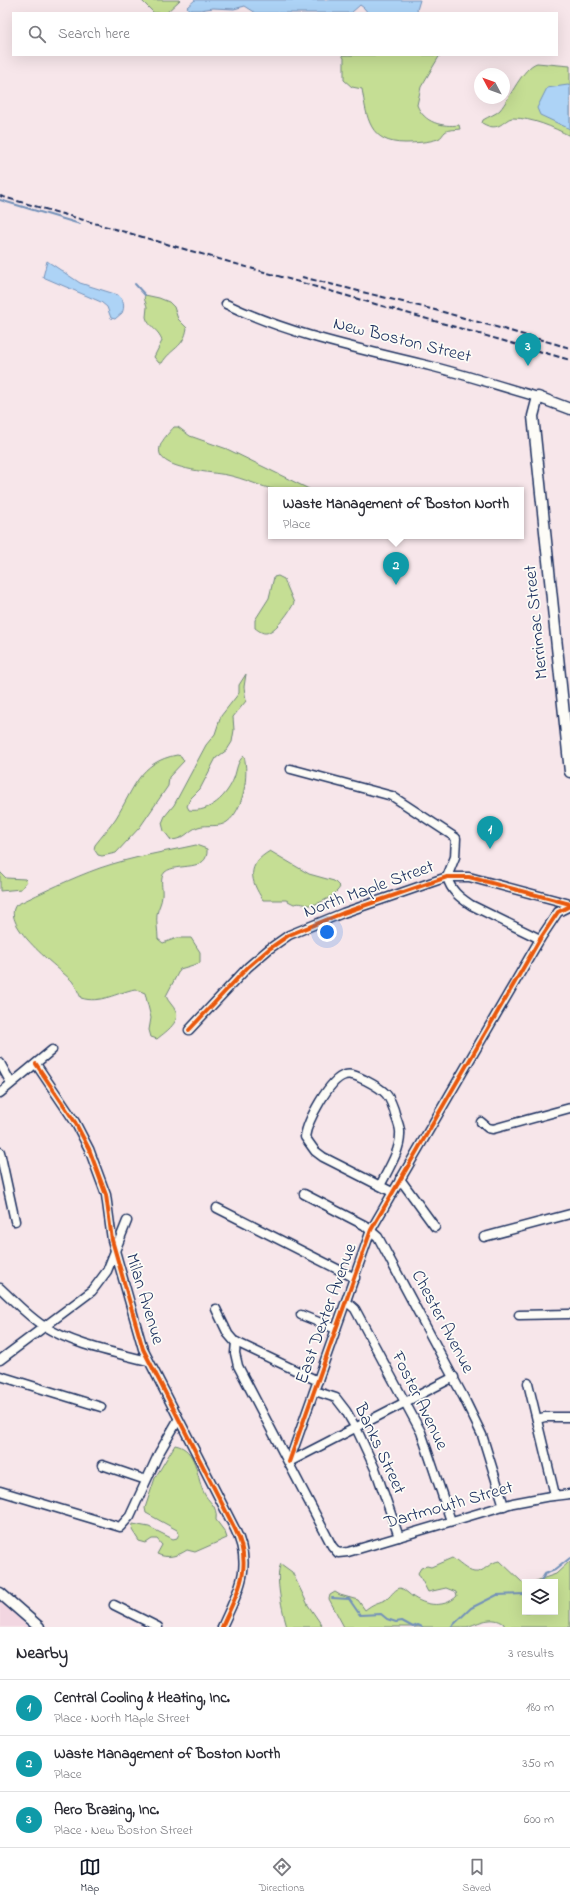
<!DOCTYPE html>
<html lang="en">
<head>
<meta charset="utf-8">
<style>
  body { margin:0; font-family:"Indie Flower",sans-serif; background:#f2f2f3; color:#2b2b33 }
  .controls { position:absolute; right:12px; bottom:12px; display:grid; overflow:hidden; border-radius:0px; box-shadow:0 4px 16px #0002 }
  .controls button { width:36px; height:36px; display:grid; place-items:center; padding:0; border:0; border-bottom:1px solid #e1e1e2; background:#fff; color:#2b2b33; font:20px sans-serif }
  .compass { position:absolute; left:474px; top:68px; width:36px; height:36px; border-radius:50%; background:#fff; box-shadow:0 4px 16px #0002; rotate:311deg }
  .you { position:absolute; left:327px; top:932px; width:14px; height:14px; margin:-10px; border:3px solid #fff; border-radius:50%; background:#1a73e8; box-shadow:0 0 0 6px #1a73e833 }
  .badge { display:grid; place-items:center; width:26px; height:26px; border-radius:50%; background:#111827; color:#fff; font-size:13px; font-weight:700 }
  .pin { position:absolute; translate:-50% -33px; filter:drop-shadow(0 1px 2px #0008) }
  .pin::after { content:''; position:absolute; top:21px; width:14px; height:12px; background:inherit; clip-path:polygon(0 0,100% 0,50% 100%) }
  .popup { position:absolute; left:268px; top:487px; width:256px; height:52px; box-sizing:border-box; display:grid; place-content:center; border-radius:0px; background:#fff; filter:drop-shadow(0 1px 3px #0005); font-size:13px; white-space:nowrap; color:#7c7c81 }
  .popup b { font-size:15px; color:#2b2b33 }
  .popup::after { content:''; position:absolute; left:50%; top:100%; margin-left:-8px; border:8px solid transparent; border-top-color:#fff }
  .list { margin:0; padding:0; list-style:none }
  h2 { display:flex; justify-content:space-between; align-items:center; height:52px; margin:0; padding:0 16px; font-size:17px }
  h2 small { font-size:13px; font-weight:400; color:#7c7c81 }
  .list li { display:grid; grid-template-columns:26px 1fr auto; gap:12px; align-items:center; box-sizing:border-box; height:56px; padding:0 16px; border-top:1px solid #e1e1e2 }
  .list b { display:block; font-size:15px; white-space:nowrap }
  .list p { margin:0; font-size:13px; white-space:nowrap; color:#7c7c81 }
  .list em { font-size:13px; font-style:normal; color:#7c7c81 }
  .icon { flex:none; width:22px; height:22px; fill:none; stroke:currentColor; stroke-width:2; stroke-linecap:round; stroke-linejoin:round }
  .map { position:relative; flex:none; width:570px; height:1627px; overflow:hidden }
  .search { position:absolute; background:#fff; box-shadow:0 4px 16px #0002; left:12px; right:12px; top:12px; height:44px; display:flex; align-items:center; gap:10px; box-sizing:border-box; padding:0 14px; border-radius:0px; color:#7c7c81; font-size:15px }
  .sheet { height:220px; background:#fff }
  nav { display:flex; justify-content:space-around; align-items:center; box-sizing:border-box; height:56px; border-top:1px solid #e1e1e2; background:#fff; font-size:11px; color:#7c7c81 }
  nav a { display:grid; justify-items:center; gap:2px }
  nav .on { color:#111827 }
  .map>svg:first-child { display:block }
  .built { fill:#f2d6e1 }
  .green { fill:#c5de94; stroke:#708679 }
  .water { fill:#add3f6; stroke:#7391b9 }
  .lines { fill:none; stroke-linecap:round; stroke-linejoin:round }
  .stream { stroke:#7391b9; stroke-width:2 }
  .minor-casing { stroke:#1b2f5e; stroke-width:11 }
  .major-casing { stroke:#1b2f5e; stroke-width:13 }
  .minor { stroke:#fdfcf7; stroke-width:8 }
  .major { stroke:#fdfcf7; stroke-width:10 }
  .rail { stroke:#1b2f5e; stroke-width:2; stroke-dasharray:6 3; stroke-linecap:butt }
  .cycleway-casing { stroke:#fdfcf7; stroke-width:6 }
  .cycleway { stroke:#e8590c; stroke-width:4 }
  .labels { text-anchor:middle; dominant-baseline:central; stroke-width:3.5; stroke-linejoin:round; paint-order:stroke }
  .street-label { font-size:18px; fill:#1b2f5e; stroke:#fdfcf7 }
</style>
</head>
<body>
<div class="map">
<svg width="570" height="1627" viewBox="0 0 570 1627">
  <rect width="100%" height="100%" fill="#f7e6ea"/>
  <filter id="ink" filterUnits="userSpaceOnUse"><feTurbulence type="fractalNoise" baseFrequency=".025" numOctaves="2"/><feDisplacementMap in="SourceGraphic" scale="8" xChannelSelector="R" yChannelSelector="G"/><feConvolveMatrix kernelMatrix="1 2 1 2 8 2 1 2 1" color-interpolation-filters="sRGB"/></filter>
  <g filter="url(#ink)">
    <path class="built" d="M0 1601 22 1621 27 1627H0Z"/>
    <g class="green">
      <path d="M141 0H180L166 13H154Z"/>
      <path d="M342 55H440L421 87 417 105C424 123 442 127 459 125L460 129C455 130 449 129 445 132 443 134 441 138 438 139 429 142 416 143 405 143 369 143 367 118 362 89L352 87 344 80V58Z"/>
      <path d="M537 63 570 66V136C553 127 532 118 513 118 504 118 500 134 482 123L483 120C489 116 495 115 500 110 510 98 523 67 537 63Z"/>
      <path d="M145 295 159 298 169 302 174 307 178 319 187 328C184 348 171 348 162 363H159L154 357 162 341C160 330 148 327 146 317 146 314 147 310 147 307 146 302 143 299 145 295Z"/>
      <path d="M174 427H178L190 436 227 449 311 490C300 490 288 492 277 490 261 487 243 478 227 475 211 472 170 470 161 456 155 446 168 434 174 427Z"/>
      <path d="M278 576 284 579 294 603C290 611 277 629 269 632 264 635 259 631 255 628V620L269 598 274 577Z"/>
      <path d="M246 674 244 687 246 701 233 717 234 730 232 742 227 750 216 758 200 789 191 798 187 806 189 810C210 813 227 796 234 778 237 770 237 761 244 756 249 774 244 810 227 822 219 828 207 824 198 827 187 831 186 839 171 840L164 831 162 823 165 816 174 805 206 745 215 734 221 716 239 693V685Z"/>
      <path d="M177 755 181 756 184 761 169 777 168 786 140 827 116 853 102 856 98 855 94 849 95 845C102 836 110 827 116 818 134 789 139 762 177 755Z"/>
      <path d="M196 845 207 849C209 873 177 862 165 872 159 878 163 888 162 896 162 902 158 908 157 914 156 922 158 931 158 939L163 943 177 938H191L200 952V963L180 969 166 996C168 1002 174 1006 176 1012 180 1023 164 1033 157 1039L151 1037 149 1030 151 1018 145 993 135 989C116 993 100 1004 81 998 78 992 76 986 72 981 59 968 0 925 16 905 43 892 72 878 100 868 132 857 164 852 196 845Z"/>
      <path d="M270 851 309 874 334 881 340 887C337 894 319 905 310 905 304 905 301 902 294 904L286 900H263C250 880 246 865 270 851Z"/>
      <path d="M0 872 6 878 25 879 27 881 21 889 0 891Z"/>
      <path d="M175 1445C197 1449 196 1475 203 1491 208 1503 218 1504 216 1520L225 1532 227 1538 195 1552 187 1550C178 1556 167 1559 157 1554L162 1545 157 1539H152L146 1543 139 1541 132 1530 133 1524 149 1527 173 1539 177 1538 179 1534 177 1530 146 1513 145 1508 155 1478Z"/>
      <path d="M452 1558C458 1562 467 1571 474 1572 483 1574 490 1561 500 1561L523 1583H525V1612H555V1582H533L556 1574 570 1561V1627H504V1624C493 1615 478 1623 467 1627H344L329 1599 330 1595 335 1592 340 1595 358 1600 365 1610C374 1603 375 1604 385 1600 391 1597 393 1590 400 1588 404 1589 405 1591 408 1593 421 1605 443 1610 457 1596L456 1592 446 1588 428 1592 418 1573 421 1568 427 1566 431 1567Z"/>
      <path d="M281 1564 292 1572 308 1605 323 1627H287C283 1614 274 1575 281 1564Z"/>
    </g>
    <g class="water">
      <path d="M195 0H420L417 10 418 13H368L364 8 360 5 351 13H256L245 6 234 9 213 8 200 10H189L187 7Z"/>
      <path d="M568 85 570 86V129L540 115 537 108 547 88Z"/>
      <path d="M47 261 80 283 118 295C124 300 125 307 122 313L115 319 111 318 107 307 101 302 43 277Z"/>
    </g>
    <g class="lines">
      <g class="stream">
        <path d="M0 200 80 224"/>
        <path d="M135 284 145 295"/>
        <path d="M540 1582 545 1574 555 1570 570 1558"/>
        <path d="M332 1598 349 1599 360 1615 381 1614 387 1619 396 1622 402 1621 413 1627"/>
        <path d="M413 1627 418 1625 422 1627"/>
        <path d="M451 1627 471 1608 497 1595 525 1594"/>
      </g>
      <g class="minor-casing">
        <g id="minor">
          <path d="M226 304C290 335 361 349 430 366 467 375 502 387 538 397"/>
          <path d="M291 769 392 796 456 838 455 857 447 877C451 891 459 897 471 905L540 939"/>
          <path d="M189 1030 248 967 269 949 289 935 343 913 447 877H469L570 904"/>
          <path d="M0 1063 11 1083"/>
          <path d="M36 1064 75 1122 89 1149 106 1195 112 1240 143 1349 235 1529C254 1567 238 1591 222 1627"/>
          <path d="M0 1093 52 1050"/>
          <path d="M481 1122 488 1128 493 1129 570 1108"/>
          <path d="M0 1152 15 1221"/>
          <path d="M400 1179 435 1227"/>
          <path d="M380 1186C387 1171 400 1152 400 1135 401 1129 398 1123 396 1117 390 1094 386 1091 365 1080 358 1077 352 1073 345 1075 329 1079 307 1122 305 1137L315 1151 323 1157 392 1192"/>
          <path d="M304 1194 364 1225 378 1237 464 1398 482 1435 504 1506"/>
          <path d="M217 1208 355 1278"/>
          <path d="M484 1237 570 1214"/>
          <path d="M0 1288C13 1300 27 1315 42 1325 73 1345 113 1352 148 1361"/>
          <path d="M346 1301 355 1309 421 1432 451 1521"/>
          <path d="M216 1309 228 1334 234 1341 318 1381"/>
          <path d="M301 1315 336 1329"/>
          <path d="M519 1315 570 1314"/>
          <path d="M236 1342 235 1353 238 1366 332 1546 338 1553 348 1552 513 1503 545 1497 570 1494"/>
          <path d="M0 1360 92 1291 107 1271 127 1221"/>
          <path d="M0 1376 101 1407"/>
          <path d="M528 1383 555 1495"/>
          <path d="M315 1391 336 1398 346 1411 358 1432 376 1471 399 1537"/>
          <path d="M537 1419 545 1417H570"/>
          <path d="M289 1462 371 1230 540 939 558 912 570 906"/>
          <path d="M289 1462 454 1377"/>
          <path d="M102 1465 146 1480"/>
          <path d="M0 1491 120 1527 130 1516 159 1453 178 1420"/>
          <path d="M114 1605 158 1627"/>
        </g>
      </g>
      <g class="major-casing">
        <g id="major">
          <path d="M570 409 538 397 533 416 570 772"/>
          <path d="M0 1593 39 1627"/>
        </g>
      </g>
      <use href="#minor" class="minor"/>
      <use href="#major" class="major"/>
      <g class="rail">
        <path d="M0 196 570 360"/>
        <path d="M302 277 443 312 570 348"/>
      </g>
      <g class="cycleway-casing">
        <g id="cycleway">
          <path d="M189 1030 248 967 269 949 289 935 343 913 447 877H469L570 904"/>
          <path d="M36 1064 75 1122 89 1149 106 1195 112 1240 143 1349 235 1529C254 1567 238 1591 222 1627"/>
          <path d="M289 1462 371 1230 540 939 558 912 570 906"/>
        </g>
      </g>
      <use href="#cycleway" class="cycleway"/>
    </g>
  </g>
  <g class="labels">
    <g class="street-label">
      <text transform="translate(402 341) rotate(14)">New Boston Street</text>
      <text transform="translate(537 622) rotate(-96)">Merrimac Street</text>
      <text transform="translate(369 890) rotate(-20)">North Maple Street</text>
      <text transform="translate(144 1299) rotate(73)">Milan Avenue</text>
      <text transform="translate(327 1314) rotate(-70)">East Dexter Avenue</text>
      <text transform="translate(442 1322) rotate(62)">Chester Avenue</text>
      <text transform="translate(419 1401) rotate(64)">Foster Avenue</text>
      <text transform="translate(379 1449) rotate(65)">Banks Street</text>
      <text transform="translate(449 1506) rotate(-16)">Dartmouth Street</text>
    </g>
  </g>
</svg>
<div class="controls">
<button><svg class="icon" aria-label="layers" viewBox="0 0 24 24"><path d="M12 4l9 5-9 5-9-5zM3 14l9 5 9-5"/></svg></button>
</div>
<svg class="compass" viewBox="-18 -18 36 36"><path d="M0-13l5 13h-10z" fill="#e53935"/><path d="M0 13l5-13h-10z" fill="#7c7c81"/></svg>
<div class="you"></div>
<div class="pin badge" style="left:490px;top:849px;background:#0f9aa8">1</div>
<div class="pin badge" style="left:396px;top:585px;background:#0f9aa8">2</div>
<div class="popup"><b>Waste Management of Boston North</b>Place</div>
<div class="pin badge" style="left:528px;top:366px;background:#0f9aa8">3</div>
<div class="search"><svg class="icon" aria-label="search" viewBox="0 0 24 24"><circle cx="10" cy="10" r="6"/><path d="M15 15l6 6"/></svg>Search here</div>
</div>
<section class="sheet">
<h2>Nearby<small>3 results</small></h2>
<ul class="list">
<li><span class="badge" style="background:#0f9aa8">1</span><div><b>Central Cooling &amp; Heating, Inc.</b><p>Place · North Maple Street</p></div><em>180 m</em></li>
<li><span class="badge" style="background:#0f9aa8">2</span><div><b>Waste Management of Boston North</b><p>Place</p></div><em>350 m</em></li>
<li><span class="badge" style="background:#0f9aa8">3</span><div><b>Aero Brazing, Inc.</b><p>Place · New Boston Street</p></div><em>600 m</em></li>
</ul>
</section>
<nav>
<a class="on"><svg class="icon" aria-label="map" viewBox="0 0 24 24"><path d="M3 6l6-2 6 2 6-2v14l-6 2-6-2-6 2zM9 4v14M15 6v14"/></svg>Map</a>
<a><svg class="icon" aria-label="directions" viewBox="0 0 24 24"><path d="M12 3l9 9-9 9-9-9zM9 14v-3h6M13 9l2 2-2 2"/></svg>Directions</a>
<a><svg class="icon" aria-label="saved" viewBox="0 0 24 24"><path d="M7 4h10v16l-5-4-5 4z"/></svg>Saved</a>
</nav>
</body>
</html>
